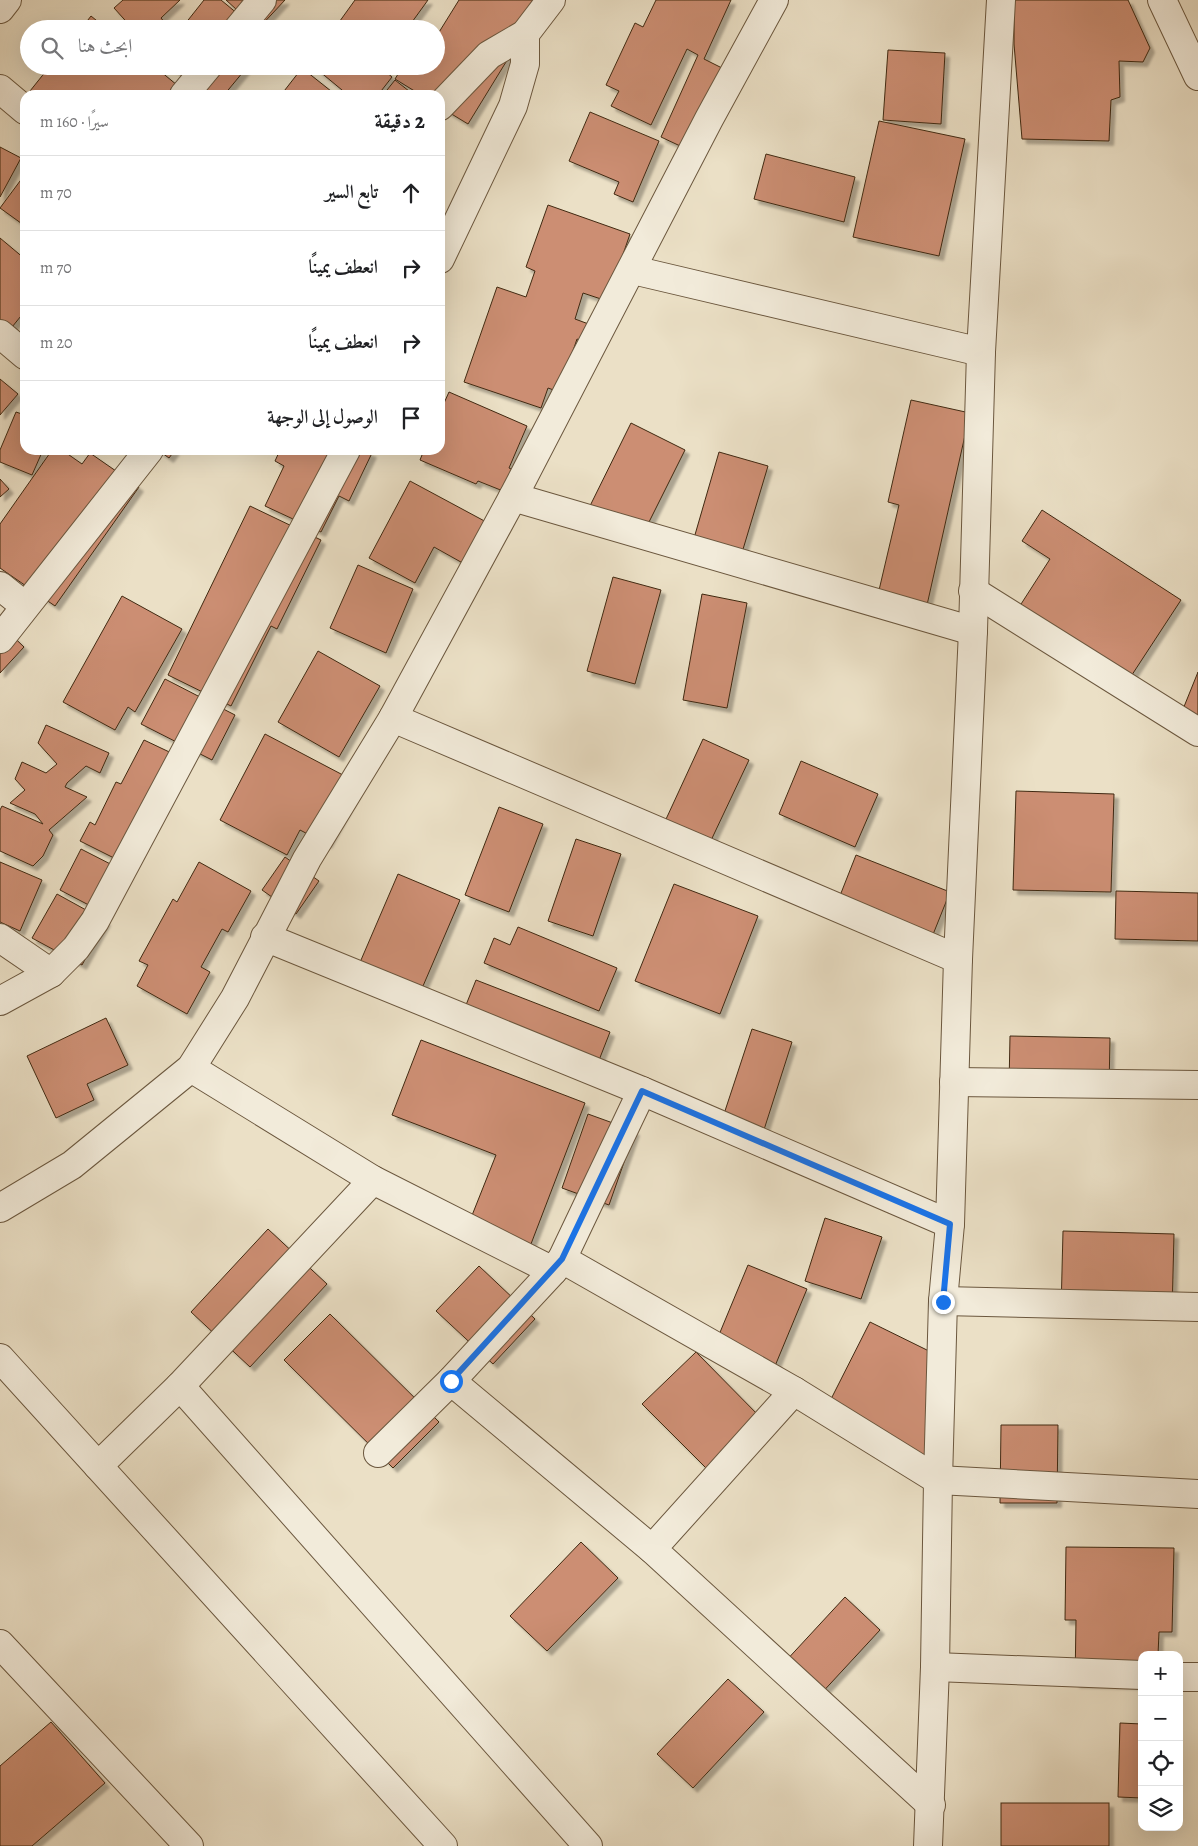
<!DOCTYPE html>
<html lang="ar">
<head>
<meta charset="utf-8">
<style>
  body { margin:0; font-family:Alegreya,Amiri,serif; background:#f2f2f2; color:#202124; direction:rtl }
  .controls { position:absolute; right:15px; bottom:15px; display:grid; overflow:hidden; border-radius:10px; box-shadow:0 5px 20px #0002 }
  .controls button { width:45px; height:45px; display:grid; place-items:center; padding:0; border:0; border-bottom:1px solid #e0e0e0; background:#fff; color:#202124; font:25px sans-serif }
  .stop { position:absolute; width:15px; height:15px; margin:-11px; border:4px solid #1a73e8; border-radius:50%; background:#fff }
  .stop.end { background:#1a73e8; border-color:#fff; box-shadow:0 1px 5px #0008 }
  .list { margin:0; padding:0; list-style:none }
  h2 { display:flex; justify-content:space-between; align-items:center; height:65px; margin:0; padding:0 20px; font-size:21px }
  h2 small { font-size:16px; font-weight:400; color:#757577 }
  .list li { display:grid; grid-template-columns:32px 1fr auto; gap:15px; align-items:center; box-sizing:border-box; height:75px; padding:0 20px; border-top:1px solid #e0e0e0 }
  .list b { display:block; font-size:19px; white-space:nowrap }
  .list em { font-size:16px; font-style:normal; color:#757577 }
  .icon { flex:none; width:28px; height:28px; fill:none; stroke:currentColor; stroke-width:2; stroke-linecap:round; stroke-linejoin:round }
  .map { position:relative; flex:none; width:1198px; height:1846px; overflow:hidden; direction:ltr }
  .search { position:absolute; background:#fff; box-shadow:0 5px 20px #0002; left:20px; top:20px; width:425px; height:55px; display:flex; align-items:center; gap:12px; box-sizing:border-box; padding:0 18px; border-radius:28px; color:#757577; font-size:19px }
  .panel { position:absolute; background:#fff; box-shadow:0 5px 20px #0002; left:20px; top:90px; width:425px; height:365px; border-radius:15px; direction:rtl }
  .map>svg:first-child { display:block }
  .building { fill:#cc8e73; stroke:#402911; filter:url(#shadow) }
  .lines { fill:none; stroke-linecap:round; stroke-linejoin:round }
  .minor-casing { stroke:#6b573e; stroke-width:30 }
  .minor { stroke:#f2ebda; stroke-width:28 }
  .route { stroke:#1a73e8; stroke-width:6 }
</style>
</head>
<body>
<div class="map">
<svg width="1198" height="1846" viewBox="0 0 1198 1846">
  <defs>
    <filter id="shadow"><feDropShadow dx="4.5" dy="4.5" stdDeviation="1" flood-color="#0004"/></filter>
  </defs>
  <rect width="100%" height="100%" fill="#ebe0c6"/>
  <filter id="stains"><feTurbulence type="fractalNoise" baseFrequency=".004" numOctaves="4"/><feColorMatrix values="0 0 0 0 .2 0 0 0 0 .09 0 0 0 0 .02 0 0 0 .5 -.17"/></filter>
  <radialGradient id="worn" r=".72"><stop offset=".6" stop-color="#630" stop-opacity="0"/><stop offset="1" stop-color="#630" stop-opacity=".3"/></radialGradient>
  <g class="building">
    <path d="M123 0H180L161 18 166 24 160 29H133L114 8Z"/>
    <path d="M204 0H221L256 29H181Z"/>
    <path d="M226 0H285L258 29Z"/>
    <path d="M355 0H428L407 29H342L337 25Z"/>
    <path d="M459 0H544L468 124 440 107V95H421L395 79 403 66H436V37Z"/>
    <path d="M656 0H731L704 59 730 72 693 152 661 137 698 55 687 49 651 125 611 106 619 91 606 85 635 23 643 27Z"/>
    <path d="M1014 0H1128L1150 48 1143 62 1119 61 1120 97 1111 100 1109 141 1022 139 1014 44Z"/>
    <path d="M91 16 107 29H81Z"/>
    <path d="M888 50 945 53 941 124 883 120Z"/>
    <path d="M50 66H154L189 95H35L30 91Z"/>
    <path d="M170 66H248L224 95H205Z"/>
    <path d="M313 66H379L392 77 378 95H348Z"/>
    <path d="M302 68 336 95H281Z"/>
    <path d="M395 80 414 95H383Z"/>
    <path d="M590 112 659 141 633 202 614 194 619 182 569 161Z"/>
    <path d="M879 121 965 139 939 256 853 237Z"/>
    <path d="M0 147 21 158 0 197Z"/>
    <path d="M766 154 855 177 844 222 754 199Z"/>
    <path d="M23 177 25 179V226L0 208Z"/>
    <path d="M548 205 630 234 607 301 583 293 575 319 594 326 587 343 577 339 559 392 548 388 541 408 464 382 497 287 526 297 535 271 526 267Z"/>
    <path d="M0 238 25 259V311L8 332 0 325Z"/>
    <path d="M0 379 18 394 0 415Z"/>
    <path d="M449 392 527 426 509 468 517 472 508 493 478 481 476 484 420 460 424 450H440V412Z"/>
    <path d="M911 400 970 413 925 614 876 603 899 505 888 502Z"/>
    <path d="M16 412 25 415V450H43L32 475 0 462V450Z"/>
    <path d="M631 423 685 450 639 542 585 516Z"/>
    <path d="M52 450H62L82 464 90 453 139 487 55 606 0 568V524Z"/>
    <path d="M158 450H175L169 458Z"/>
    <path d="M280 450H364L372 453 349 501 339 496 321 532 265 506 284 466 275 461Z"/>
    <path d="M719 452 768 466 738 566 690 552Z"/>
    <path d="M0 479 9 489 0 497Z"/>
    <path d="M410 481 490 524 468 566 434 547 415 583 369 558Z"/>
    <path d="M250 506 321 540 277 629 271 626 231 706 168 675Z"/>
    <path d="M1042 510 1181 600 1124 687 1014 615 1050 559 1022 541Z"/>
    <path d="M358 565 413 589 386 653 330 628Z"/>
    <path d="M613 577 661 590 635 684 587 671Z"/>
    <path d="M702 594 747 603 727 708 683 700Z"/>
    <path d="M122 596 182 629 135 712 128 707 115 730 63 702Z"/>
    <path d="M0 624 24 647 0 673Z"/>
    <path d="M318 651 380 686 339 757 278 722Z"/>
    <path d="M1198 672V739L1175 729Z"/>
    <path d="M165 679 235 715 212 760 141 724Z"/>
    <path d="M46 725 109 753 100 773 86 766 67 783 65 787 87 797 49 830 53 835 43 856 33 866 0 851V810L2 806 43 824 35 814 10 803 25 790 15 779 22 762 46 773 57 764 38 743Z"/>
    <path d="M265 734 360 784 327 844 300 830 287 855 220 820Z"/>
    <path d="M703 739 749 760 706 851 661 830Z"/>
    <path d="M144 740 182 758 128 865 80 841 90 822 95 825 116 782 121 784Z"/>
    <path d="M801 761 878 794 855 847 779 814Z"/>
    <path d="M1016 791 1114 794 1111 892 1013 890Z"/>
    <path d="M499 807 543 824 509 912 465 895Z"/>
    <path d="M576 839 621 854 593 936 548 921Z"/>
    <path d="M81 849 128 873 106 914 60 890Z"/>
    <path d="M856 855 950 892 926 952 832 916Z"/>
    <path d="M285 857 319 881 296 914 262 890Z"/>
    <path d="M0 862 42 880 20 931 0 922Z"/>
    <path d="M199 862 251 891 228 932 222 929 201 967 210 972 187 1014 137 986 148 965 139 961 173 899 177 902Z"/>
    <path d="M398 874 460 900 420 993 358 967Z"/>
    <path d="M674 884 758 916 720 1014 635 981Z"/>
    <path d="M1116 891 1198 893V941L1115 939Z"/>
    <path d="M57 894 106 921 82 965 32 938Z"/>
    <path d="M518 927 617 968 599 1011 484 963 494 938 510 945Z"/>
    <path d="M476 980 610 1032 594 1073 460 1020Z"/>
    <path d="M106 1018 128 1065 87 1084 94 1100 56 1118 27 1056Z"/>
    <path d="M752 1029 792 1042 762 1136 721 1123Z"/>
    <path d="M1010 1036 1110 1038 1109 1089 1009 1086Z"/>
    <path d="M421 1040 585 1103 526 1257 465 1233 496 1155 392 1115Z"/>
    <path d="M588 1114 635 1131 609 1205 562 1188Z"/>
    <path d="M825 1218 882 1237 861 1299 805 1281Z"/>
    <path d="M268 1229 327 1284 250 1367 191 1312Z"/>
    <path d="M1063 1231 1174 1234 1172 1314 1061 1311Z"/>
    <path d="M748 1265 807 1289 775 1366 716 1342Z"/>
    <path d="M479 1266 535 1319 493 1364 436 1311Z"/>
    <path d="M330 1314 439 1422 393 1468 284 1360Z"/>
    <path d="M870 1322 933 1353 925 1462 830 1401Z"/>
    <path d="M696 1352 764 1421 711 1473 642 1404Z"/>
    <path d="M1001 1425H1058L1057 1503H1000Z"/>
    <path d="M581 1542 618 1578 547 1651 510 1616Z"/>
    <path d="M1066 1547 1174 1548 1172 1632H1159L1158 1655H1142V1685L1075 1683 1076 1620H1065Z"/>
    <path d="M845 1597 880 1630 818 1697 783 1664Z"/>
    <path d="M728 1679 764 1712 693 1788 657 1754Z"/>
    <path d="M51 1722 105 1783 32 1846H0V1766Z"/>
    <path d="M1120 1723 1142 1724V1798L1118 1797Z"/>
    <rect x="1001" y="1803" width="108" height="43"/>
  </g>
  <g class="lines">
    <g class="minor-casing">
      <g id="minor">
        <path d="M1162 0 1198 76"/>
        <path d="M0 9 7 0"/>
        <path d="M238 29 262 0"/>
        <path d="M0 89 25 110"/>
        <path d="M184 95 208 66"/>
        <path d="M440 106 489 55 525 34 551 0"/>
        <path d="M440 259 513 106 525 64V34"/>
        <path d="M633 270 981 352"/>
        <path d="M0 334 25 355"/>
        <path d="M513 497 973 631"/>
        <path d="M0 586 25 606"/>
        <path d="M973 591 1198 732"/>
        <path d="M0 639 149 450"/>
        <path d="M393 718 958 959"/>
        <path d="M265 937 642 1091 950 1224"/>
        <path d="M0 938 51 973"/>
        <path d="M0 1001 51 973 76 948 95 921 346 450"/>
        <path d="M191 1068 373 1180 553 1271 562 1259 794 1391 938 1480 1198 1494"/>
        <path d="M954 1082 1198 1085"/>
        <path d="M0 1208 72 1165 191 1068 235 998 307 859 393 718 513 497 709 119 774 0"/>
        <path d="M562 1259 642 1091"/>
        <path d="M943 1301 1198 1307"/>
        <path d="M0 1358 443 1846"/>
        <path d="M451 1381 652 1549"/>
        <path d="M180 1386 588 1846"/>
        <path d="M794 1391 652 1549 931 1805"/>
        <path d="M378 1453 451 1381 553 1271"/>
        <path d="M98 1466 180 1386 373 1180"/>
        <path d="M0 1644 189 1846"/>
        <path d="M935 1667 1142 1675"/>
        <path d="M1179 1677H1198"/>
        <path d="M928 1846 935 1667 938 1480 943 1301 950 1224 958 959 973 631 981 352 1001 0"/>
      </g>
    </g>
    <use href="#minor" class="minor"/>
  </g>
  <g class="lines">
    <path class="route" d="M451 1381 562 1259 642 1091 950 1224 943 1302"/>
  </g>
  <rect width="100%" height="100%" filter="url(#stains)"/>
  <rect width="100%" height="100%" fill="url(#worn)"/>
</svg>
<div class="controls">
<button>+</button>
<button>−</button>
<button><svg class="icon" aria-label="locate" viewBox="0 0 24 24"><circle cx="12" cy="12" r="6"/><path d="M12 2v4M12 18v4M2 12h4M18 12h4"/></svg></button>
<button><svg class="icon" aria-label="layers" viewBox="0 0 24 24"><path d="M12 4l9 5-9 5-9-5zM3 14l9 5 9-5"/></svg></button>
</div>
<div class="stop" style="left:451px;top:1381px"></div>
<div class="stop end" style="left:943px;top:1302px"></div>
<div class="search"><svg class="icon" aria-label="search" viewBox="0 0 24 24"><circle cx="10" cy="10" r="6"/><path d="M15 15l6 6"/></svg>ابحث هنا</div>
<section class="panel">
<h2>2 دقيقة<small>سيرًا · 160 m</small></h2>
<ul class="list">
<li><svg class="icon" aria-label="ahead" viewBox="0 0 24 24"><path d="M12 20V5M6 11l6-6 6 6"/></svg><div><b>تابع السير</b></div><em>70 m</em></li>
<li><svg class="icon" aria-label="right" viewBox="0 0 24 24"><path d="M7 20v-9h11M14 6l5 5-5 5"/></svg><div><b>انعطف يمينًا</b></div><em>70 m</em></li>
<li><svg class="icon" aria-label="right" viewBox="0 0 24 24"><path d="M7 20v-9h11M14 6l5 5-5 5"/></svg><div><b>انعطف يمينًا</b></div><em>20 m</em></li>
<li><svg class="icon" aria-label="arrive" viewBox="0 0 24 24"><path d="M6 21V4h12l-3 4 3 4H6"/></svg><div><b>الوصول إلى الوجهة</b></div></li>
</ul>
</section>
</div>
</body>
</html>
